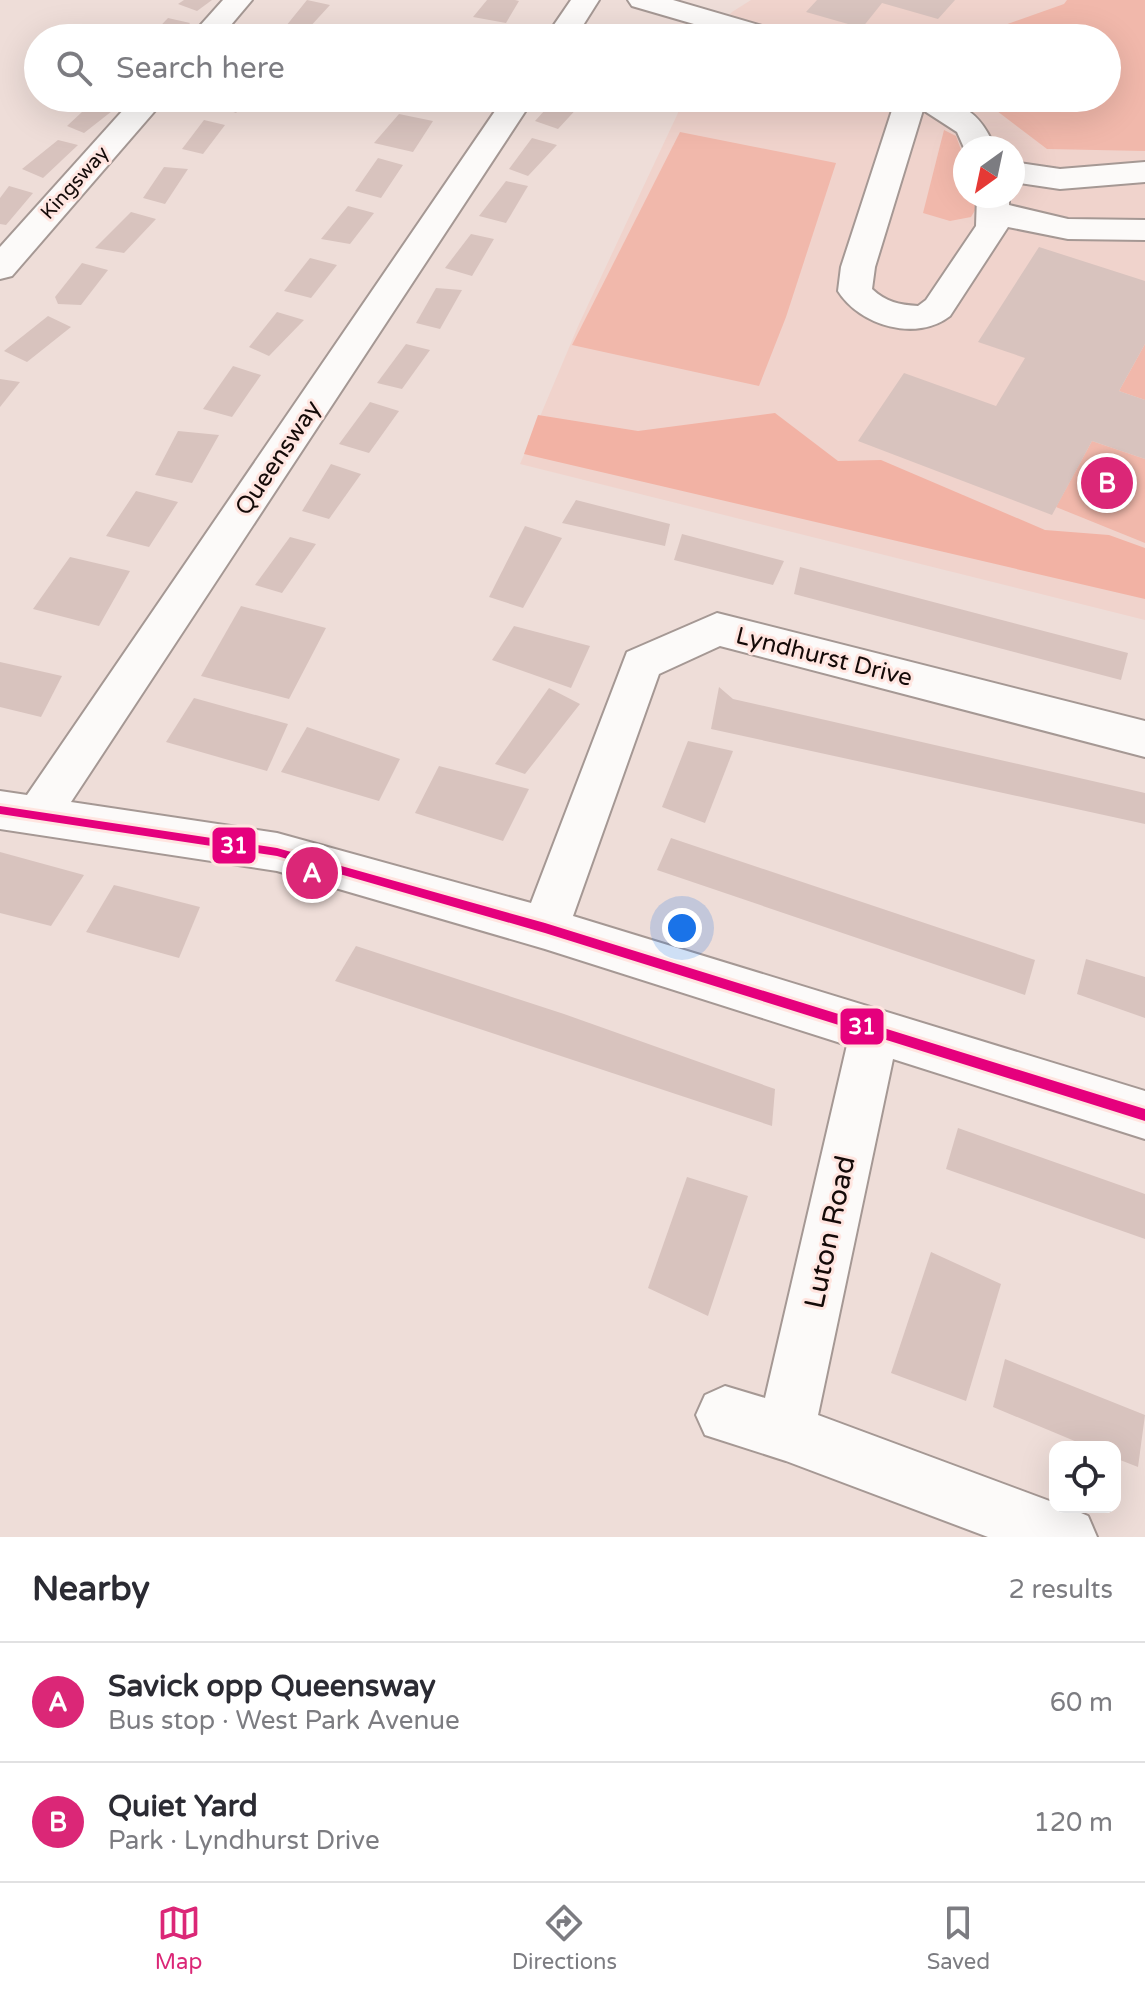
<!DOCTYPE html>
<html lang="en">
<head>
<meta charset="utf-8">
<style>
  body { margin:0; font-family:"Varela Round",sans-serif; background:#f7f7f7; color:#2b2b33 }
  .controls { position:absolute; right:24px; bottom:24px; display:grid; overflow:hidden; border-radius:16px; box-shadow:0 8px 32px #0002 }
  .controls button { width:72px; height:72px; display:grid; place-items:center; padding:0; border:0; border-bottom:2px solid #e1e1e2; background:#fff; color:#2b2b33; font:40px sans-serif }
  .compass { position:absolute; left:953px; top:136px; width:72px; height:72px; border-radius:50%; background:#fff; box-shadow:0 8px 32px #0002; rotate:213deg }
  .you { position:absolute; left:682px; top:928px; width:28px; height:28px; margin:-20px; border:6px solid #fff; border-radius:50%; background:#1a73e8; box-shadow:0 0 0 12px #1a73e833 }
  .badge { display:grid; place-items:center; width:52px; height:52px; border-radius:50%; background:#db2777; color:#fff; font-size:26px; font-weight:700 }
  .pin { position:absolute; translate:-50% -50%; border:4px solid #fff; box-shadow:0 2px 8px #0006 }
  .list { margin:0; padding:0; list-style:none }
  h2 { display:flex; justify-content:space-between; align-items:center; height:104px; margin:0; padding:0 32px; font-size:34px }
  h2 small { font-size:26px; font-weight:400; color:#7c7c81 }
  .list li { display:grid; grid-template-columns:52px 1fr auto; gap:24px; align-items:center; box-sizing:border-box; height:120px; padding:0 32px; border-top:2px solid #e1e1e2 }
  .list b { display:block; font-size:30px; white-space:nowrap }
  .list p { margin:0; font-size:26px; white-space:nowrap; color:#7c7c81 }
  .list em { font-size:26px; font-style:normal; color:#7c7c81 }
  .icon { flex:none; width:44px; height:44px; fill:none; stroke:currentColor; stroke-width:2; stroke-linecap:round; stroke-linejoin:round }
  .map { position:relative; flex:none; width:1145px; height:1537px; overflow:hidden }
  .search { position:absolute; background:#fff; box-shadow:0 8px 32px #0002; left:24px; right:24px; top:24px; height:88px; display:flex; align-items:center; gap:20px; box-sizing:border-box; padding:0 28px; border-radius:44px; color:#7c7c81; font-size:30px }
  .sheet { height:344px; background:#fff }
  nav { display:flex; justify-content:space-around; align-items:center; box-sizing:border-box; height:112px; border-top:2px solid #e1e1e2; background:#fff; font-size:22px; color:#7c7c81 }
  nav a { display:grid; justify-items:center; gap:4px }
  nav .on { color:#db2777 }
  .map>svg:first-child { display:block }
  .built { fill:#f0d3cc; fill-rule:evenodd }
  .green { fill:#f1b8ab }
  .forest { fill:#f2b2a4 }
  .building { fill:#d8c3be }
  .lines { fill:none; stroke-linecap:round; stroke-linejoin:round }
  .minor-casing { stroke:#a59894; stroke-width:4 }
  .minor { fill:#fcfaf9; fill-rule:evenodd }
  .bus-1-casing { stroke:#ffe5e0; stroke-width:6 }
  .bus-1 { fill:#e5007d; fill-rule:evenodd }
  .labels { text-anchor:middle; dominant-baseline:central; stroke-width:6; stroke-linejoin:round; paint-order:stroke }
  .far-street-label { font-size:20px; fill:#140a08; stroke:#ffe5e0 }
  .street-label { font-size:24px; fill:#140a08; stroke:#ffe5e0 }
  .near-street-label { font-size:28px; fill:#140a08; stroke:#ffe5e0 }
  .line-badge { stroke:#ffe5e0; stroke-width:3 }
  .badge-label { font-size:22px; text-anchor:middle; font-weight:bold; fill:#fff }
</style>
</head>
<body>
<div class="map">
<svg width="1145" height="1537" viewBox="0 0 1145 1537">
  <rect width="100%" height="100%" fill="#eeddd8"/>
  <path class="built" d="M751 0H1145V620L520 464 579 324 685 98H1107V38H709L732 12ZM965 148H1013V196H965Z"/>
  <g class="green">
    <path d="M1067 0H1145V151L1047 149 980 98H1107V38H980L982 33 1064 4Z"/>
    <path d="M944 130 956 136 965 161V196H978L980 202 971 217 950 221 923 213Z"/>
    <path d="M680 132 836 163 786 317 759 386 572 345Z"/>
    <path d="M1145 344V400L1119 391Z"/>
    <path d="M1092 441 1145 459V543L1056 507Z"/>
  </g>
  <path class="forest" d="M775 413 838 461 881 460 1045 530 1109 535 1145 548V599L524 454 538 415 638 431Z"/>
  <g class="building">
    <path d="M184 0H212L197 11 178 4Z"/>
    <path d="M307 0 330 5 308 29 286 26Z"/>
    <path d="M487 0H515L519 1 506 23 473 17Z"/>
    <path d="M817 0H955L938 19 882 3 862 28 806 12Z"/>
    <path d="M168 18 190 23 178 38H149Z"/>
    <path d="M632 26 672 37V38H619Z"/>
    <path d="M97 98 121 104 84 133 67 126Z"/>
    <path d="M222 98H250L236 113 215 105Z"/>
    <path d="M407 98H452L443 109 405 101Z"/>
    <path d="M556 98 581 104 558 129 535 121Z"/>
    <path d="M399 114 433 121 413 152 374 143Z"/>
    <path d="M204 120 225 125 203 154 182 149Z"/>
    <path d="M532 138 557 145 528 176 509 169Z"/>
    <path d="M58 140 78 145 43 178 22 169Z"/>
    <path d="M378 158 403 165 381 198 355 191Z"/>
    <path d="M164 167 188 169 165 204 143 198Z"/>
    <path d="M506 181 528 186 506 223 479 216Z"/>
    <path d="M9 186 33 193 6 225 0 224V198Z"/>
    <path d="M348 206 374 213 350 244 321 239Z"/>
    <path d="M131 212 156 219 124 253 95 248Z"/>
    <path d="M471 234 494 239 472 276 445 268Z"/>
    <path d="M1039 247 1145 281V344L1119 391 1145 400V459L1092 441 1052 515 858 441 904 373 996 406 1025 358 978 342Z"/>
    <path d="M310 258 337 265 311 298 284 291Z"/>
    <path d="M82 263 108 270 81 305 58 304 55 297Z"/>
    <path d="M436 288 462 290 440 329 416 323Z"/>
    <path d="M277 312 304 320 269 356 249 347Z"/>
    <path d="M48 316 71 327 27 362 4 351Z"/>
    <path d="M406 344 430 350 402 389 377 383Z"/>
    <path d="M233 366 261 375 232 417 203 409Z"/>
    <path d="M0 379 20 382 0 407Z"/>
    <path d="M370 402 399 411 369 453 339 444Z"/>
    <path d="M178 431 219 435 192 483 155 475Z"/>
    <path d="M331 464 361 474 329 519 302 511Z"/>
    <path d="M136 491 178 502 149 547 106 536Z"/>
    <path d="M576 500 670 524 665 546 562 523Z"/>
    <path d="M525 526 562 538 523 608 489 597Z"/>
    <path d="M682 534 784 561 773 585 674 560Z"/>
    <path d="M290 537 316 544 282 593 255 585Z"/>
    <path d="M70 557 130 571 99 626 33 609Z"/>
    <path d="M800 567 1128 653 1121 680 794 594Z"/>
    <path d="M241 606 326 628 289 699 201 676Z"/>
    <path d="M514 626 590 646 571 688 492 660Z"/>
    <path d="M0 662 62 676 41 717 0 707Z"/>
    <path d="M719 687 733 699 1145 793V824L711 729Z"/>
    <path d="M549 688 580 704 525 774 495 764Z"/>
    <path d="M194 698 288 724 267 771 166 742Z"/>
    <path d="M307 727 400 759 379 801 281 772Z"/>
    <path d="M688 741 733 751 705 823 662 807Z"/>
    <path d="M439 766 529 789 503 841 415 813Z"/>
    <path d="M671 838 1035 960 1025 995 657 870Z"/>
    <path d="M0 852 84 875 51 926 0 913Z"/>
    <path d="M114 885 200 907 179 958 86 932Z"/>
    <path d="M356 946 564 1014 775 1089 772 1126 335 981Z"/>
    <path d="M1086 959 1145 977V1018L1077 994Z"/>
    <path d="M958 1128 1145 1194V1239L946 1169Z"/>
    <path d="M687 1177 748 1196 708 1316 648 1288Z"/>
    <path d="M931 1252 1001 1284 966 1401 891 1373Z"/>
    <path d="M1005 1359 1145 1415 1138 1467 1115 1458V1447H1089L993 1407Z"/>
  </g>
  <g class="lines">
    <g class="minor-casing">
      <g id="minor">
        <path d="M223 0H252L220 38H189Z"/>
        <path d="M571 0H599L575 38H545Z"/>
        <path d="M628 0H673L783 32 788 38H742L632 6Z"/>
        <path d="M134 98H166L12 276 0 279V247Z"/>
        <path d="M504 98H534L71 802 277 833 531 903 627 652 717 613 1145 721V757L720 646 659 674 573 916 1145 1091V1139L893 1059 818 1415 1055 1503V1507H1067L1088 1516 1097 1537H988L786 1461 705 1435 696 1415 705 1395 725 1386 765 1398 847 1045 545 949 277 871 0 829V791L27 795Z"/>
        <path d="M896 98C944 98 975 98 995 148L965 150 957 132 923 110 875 267 872 289C886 302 899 305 918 306L926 300 976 226 977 196H1009V205L1068 219 1145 220V240L1068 239 1008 227 950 316C917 342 860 326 838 291L841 267Z"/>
        <path d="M1013 162 1060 169 1145 162V182L1060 189 1013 182Z"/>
      </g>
    </g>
    <use href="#minor" class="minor"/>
    <g class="bus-1-casing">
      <path id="bus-1" d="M0 806 277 848 545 923 1145 1109V1121L545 933 277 856 0 814Z"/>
    </g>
    <use href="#bus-1" class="bus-1"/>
  </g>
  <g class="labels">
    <g class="far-street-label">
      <text transform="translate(75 183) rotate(-48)">Kingsway</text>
    </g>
    <g class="street-label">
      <text transform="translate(278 458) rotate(-56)">Queensway</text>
      <text transform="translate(824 657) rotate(14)">Lyndhurst Drive</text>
    </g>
    <g class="near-street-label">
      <text transform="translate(830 1232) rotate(-78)">Luton Road</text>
    </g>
  </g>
  <g class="line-badge">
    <rect x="211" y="826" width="46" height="39" rx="8" fill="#e5007d"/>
    <rect x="839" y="1007" width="46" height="39" rx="8" fill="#e5007d"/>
  </g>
  <g class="badge-label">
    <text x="234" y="853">31</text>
    <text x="862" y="1034">31</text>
  </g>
</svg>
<div class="controls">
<button><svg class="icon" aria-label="locate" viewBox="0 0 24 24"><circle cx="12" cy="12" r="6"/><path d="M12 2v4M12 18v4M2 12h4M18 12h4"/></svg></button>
</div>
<svg class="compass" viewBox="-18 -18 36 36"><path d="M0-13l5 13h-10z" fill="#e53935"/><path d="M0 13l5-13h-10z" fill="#7c7c81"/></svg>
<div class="you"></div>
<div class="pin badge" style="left:312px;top:873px">A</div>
<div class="pin badge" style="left:1107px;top:483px">B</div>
<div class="search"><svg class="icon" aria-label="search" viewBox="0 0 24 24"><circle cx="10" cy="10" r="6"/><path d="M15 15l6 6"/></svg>Search here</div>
</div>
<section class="sheet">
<h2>Nearby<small>2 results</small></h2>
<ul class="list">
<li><span class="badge">A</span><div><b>Savick opp Queensway</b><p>Bus stop · West Park Avenue</p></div><em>60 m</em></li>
<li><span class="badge">B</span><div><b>Quiet Yard</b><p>Park · Lyndhurst Drive</p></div><em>120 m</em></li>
</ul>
</section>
<nav>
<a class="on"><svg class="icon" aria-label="map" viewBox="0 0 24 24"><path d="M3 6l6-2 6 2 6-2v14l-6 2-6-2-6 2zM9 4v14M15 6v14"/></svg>Map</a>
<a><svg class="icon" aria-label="directions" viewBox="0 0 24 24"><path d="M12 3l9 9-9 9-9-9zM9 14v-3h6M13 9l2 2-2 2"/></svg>Directions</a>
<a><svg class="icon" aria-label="saved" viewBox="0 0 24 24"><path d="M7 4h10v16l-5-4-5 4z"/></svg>Saved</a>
</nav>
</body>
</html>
